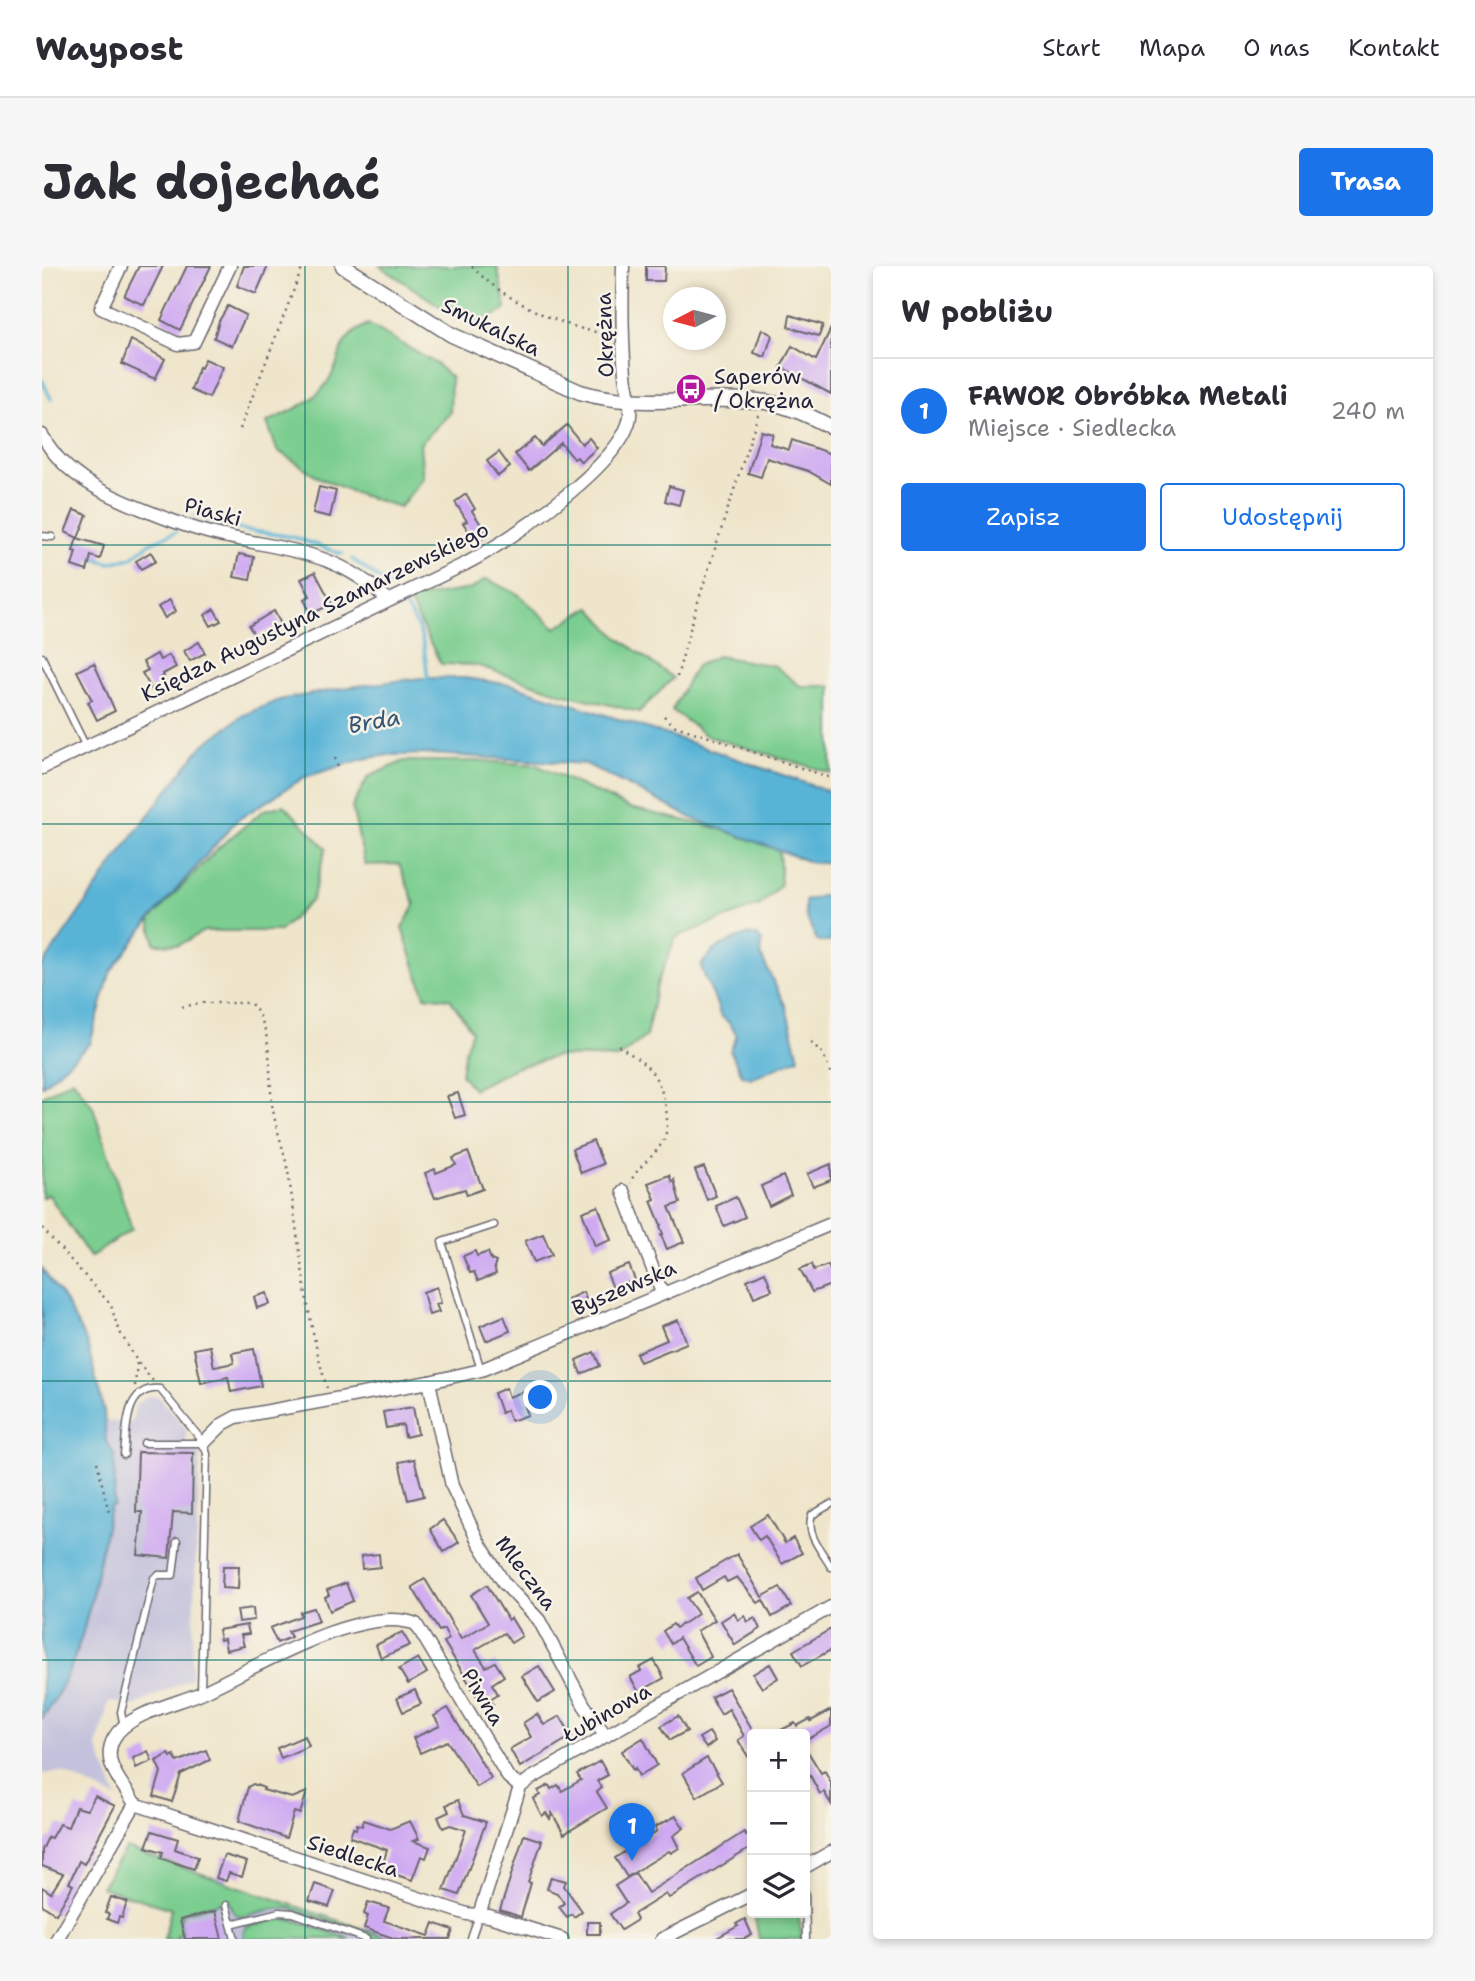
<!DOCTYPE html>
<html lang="pl">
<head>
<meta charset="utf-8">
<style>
  body { margin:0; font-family:"Shantell Sans",sans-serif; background:#f7f7f7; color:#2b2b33 }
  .controls { position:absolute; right:21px; bottom:21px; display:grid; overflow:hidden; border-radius:7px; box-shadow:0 4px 10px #0003 }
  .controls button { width:63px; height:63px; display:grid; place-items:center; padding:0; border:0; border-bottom:2px solid #e1e1e2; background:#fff; color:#2b2b33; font:35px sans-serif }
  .compass { position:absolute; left:621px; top:21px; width:63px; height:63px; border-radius:50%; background:#fff; box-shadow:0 4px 10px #0003; rotate:264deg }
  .you { position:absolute; left:499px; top:1132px; width:24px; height:24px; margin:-18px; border:5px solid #fff; border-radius:50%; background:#1a73e8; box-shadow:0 0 0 10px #1a73e833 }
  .badge { display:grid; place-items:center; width:46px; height:46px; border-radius:50%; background:#1a73e8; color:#fff; font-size:23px; font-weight:700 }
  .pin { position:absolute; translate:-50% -58px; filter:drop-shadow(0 2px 4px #0008) }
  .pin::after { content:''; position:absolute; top:37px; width:24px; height:21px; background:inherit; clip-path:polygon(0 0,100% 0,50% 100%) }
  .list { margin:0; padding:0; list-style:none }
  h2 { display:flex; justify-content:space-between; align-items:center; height:91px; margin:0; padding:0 28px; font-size:30px }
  h2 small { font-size:23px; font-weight:400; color:#7c7c81 }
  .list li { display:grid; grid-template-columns:46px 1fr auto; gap:21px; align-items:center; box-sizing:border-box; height:105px; padding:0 28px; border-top:2px solid #e1e1e2 }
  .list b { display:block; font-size:26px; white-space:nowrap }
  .list p { margin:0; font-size:23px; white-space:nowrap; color:#7c7c81 }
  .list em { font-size:23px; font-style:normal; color:#7c7c81 }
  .actions { display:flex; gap:14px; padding:21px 28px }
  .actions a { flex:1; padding:16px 0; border:2px solid #1a73e8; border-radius:7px; text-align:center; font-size:24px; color:#1a73e8 }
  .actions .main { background:#1a73e8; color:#fff }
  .icon { flex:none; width:38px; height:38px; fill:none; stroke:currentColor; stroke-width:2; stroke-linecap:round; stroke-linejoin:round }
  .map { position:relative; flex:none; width:789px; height:1673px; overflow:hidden; border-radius:7px }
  header { display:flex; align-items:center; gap:42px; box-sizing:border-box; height:98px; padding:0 35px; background:#fff; border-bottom:2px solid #e1e1e2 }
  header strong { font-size:33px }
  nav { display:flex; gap:38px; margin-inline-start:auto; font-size:24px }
  .intro { display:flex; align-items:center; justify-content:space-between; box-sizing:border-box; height:168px; padding:0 42px }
  h1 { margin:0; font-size:49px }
  .button { padding:18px 32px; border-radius:7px; background:#1a73e8; color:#fff; font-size:24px; font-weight:700 }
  main { display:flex; gap:42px; padding:0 42px }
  aside { flex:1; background:#fff; border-radius:7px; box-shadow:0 4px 10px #0003 }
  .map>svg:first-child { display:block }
  .industrial { fill:#c3c1db }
  .green { fill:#7bce90; stroke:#4e7866; stroke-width:2 }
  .water { fill:#59b4d7; stroke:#3e6b89; stroke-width:2 }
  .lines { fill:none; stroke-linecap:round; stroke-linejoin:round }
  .stream { stroke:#59b4d7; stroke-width:3.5 }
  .building { fill:#cfaaf2 }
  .service-casing { stroke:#6a666d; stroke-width:9 }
  .minor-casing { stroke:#6a666d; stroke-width:15 }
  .tertiary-casing { stroke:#6a666d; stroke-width:17 }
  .path { stroke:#6a666d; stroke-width:2.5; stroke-dasharray:2 5; stroke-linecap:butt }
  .service { stroke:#fff; stroke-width:6 }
  .minor { stroke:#fff; stroke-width:12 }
  .tertiary { stroke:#fff; stroke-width:14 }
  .grid { fill:none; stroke:#0f766e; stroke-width:2; stroke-opacity:0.55 }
  .labels { text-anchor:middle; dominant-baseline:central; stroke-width:5; stroke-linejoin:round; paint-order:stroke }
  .street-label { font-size:21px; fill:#22223b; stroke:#f7f3e8 }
  .poi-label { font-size:21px; fill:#22223b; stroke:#f7f3e8; text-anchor:start }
  .water-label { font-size:23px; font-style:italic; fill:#355572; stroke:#f7f3e8 }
</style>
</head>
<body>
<header>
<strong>Waypost</strong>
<nav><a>Start</a><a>Mapa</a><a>O nas</a><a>Kontakt</a></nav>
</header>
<div class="intro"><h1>Jak dojechać</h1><a class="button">Trasa</a></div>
<main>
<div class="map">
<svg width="789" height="1673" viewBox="0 0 789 1673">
  <rect width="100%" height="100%" fill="#f7f3e8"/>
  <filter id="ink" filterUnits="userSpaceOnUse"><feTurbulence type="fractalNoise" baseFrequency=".0143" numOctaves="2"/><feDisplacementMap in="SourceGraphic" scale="14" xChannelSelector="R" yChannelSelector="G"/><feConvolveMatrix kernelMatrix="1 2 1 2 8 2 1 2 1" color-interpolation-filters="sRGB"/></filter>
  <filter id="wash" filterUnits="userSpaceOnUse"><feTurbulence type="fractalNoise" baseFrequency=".00686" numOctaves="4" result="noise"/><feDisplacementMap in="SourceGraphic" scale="28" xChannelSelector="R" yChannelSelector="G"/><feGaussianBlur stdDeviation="1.57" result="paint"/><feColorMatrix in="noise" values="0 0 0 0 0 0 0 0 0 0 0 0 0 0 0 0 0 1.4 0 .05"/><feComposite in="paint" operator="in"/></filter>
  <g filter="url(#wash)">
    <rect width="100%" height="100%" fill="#efe5cb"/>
    <g class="industrial">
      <path d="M107 1130 117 1131 144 1163V1182L156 1184 158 1186 149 1412 92 1440 67 1435 55 1481 75 1532 20 1506 0 1508V1452L15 1431 38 1381 68 1241 73 1190 64 1176 63 1155 89 1158 94 1138Z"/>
      <path d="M152 1604 350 1673H130Z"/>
    </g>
    <g class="green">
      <path d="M338 0H455L464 43 439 57 410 48Z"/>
      <path d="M326 58 393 97 409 111 408 147 378 178 381 212 358 241 318 229 278 212 235 184 225 156C249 145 272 137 287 114 305 86 289 78 326 58Z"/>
      <path d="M444 313 476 328 514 362 548 341 574 370 631 412 597 446 519 427 434 399 399 398 366 333 429 323Z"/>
      <path d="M675 390 733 400 758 420H789V507L665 470 630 444 654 400Z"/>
      <path d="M362 495H442L494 499 588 542 679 563 737 584 739 618 718 639 634 671 616 715 604 770 576 792 515 790 473 802 431 823 419 808 423 784 430 765 408 733 383 730 360 662 373 639 357 598 323 599 310 541 326 511Z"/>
      <path d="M242 539 284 582 270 634 238 665H162L137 679 113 678 108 654 175 583 222 544Z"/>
      <path d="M31 813 51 841 90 963 48 991 6 928 0 932V830Z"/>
      <path d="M84 1582 350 1673H331L319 1666 247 1642 231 1643 199 1651 192 1647 187 1634 141 1647 138 1655 141 1667 135 1669 136 1673H122L129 1643 59 1621Z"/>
      <path d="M712 1647H756L760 1673H717Z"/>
      <path d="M240 1653 252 1654 308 1673H201L202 1665 205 1661Z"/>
    </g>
    <g class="water">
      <path d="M379 412H423L471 419 641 474 789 526V597H771L652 553 544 498 389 488 346 489 321 493 263 511 194 555 108 654 68 707 48 778 0 820V700L91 569 159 481 201 449 237 434 308 421Z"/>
      <path d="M789 627V676L775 675 763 648V635Z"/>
      <path d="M707 668 715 670 720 675 719 690 744 741 757 792 709 812 700 809 688 785 695 769 686 756 678 749C674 731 664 718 659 700 671 680 686 676 707 668Z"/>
      <path d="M0 1003 23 1035 45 1077 62 1145 64 1176 73 1190 72 1240 68 1241 67 1247C51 1318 45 1392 0 1452Z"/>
    </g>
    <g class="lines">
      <g class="stream">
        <path d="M0 114 9 133"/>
        <path d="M152 250 177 260 251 271 300 288"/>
        <path d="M45 289 67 297 89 292 108 277 134 266"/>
        <path d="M310 293 348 321"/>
        <path d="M361 339C383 365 382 381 386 414"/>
      </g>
    </g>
    <g id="blocks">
      <g class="building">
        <path d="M97 0H121L102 39 82 30Z"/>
        <path d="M145 0H169L138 64 119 54Z"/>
        <path d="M202 0H226L214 28 195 20Z"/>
        <path d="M604 0H623L622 15H604Z"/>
        <path d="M186 40 204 49 190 80 172 72 177 55Z"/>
        <path d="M748 49 781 59 777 70 746 61Z"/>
        <path d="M789 62V128L739 101 750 80 774 94Z"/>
        <path d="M720 63 730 69 723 91 712 87Z"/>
        <path d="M89 74 123 93 113 113 80 98Z"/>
        <path d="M163 93 181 101 167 132 149 124 157 101 159 102Z"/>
        <path d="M525 159 540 178 547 172 555 182 539 196 535 191 532 193 519 177 487 205 473 188 493 172 500 180Z"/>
        <path d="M719 165 731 168 728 178 747 184 750 174 789 188V218L766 205 725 192 719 211 706 207Z"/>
        <path d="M457 186 468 201 456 210 445 195Z"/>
        <path d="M627 220 641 224 637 239 623 235Z"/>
        <path d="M277 221 294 225 288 251 271 247Z"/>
        <path d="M424 228 433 243 430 245 446 269 438 274 431 264 428 267 421 257 425 255 413 236Z"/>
        <path d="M32 244 45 249 36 272 23 266Z"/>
        <path d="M35 272 62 280 58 293 49 290 45 305 30 300 34 286 31 285Z"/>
        <path d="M109 286 114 295 99 303 94 295Z"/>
        <path d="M197 288 212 291 208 314 192 311Z"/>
        <path d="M273 306 290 338 269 348 262 333 268 330 259 313Z"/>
        <path d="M128 334 134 345 123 352 116 341Z"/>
        <path d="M172 343 179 355 169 360 163 349Z"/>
        <path d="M232 345 239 358 213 371 207 360Z"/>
        <path d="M157 376 163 387 148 395 142 385Z"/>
        <path d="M115 388 118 394 127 389 134 401 121 408 122 410 118 412 121 418 110 424 100 407 106 404 101 396Z"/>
        <path d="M52 397 73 445 55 454 46 436 50 434 35 405Z"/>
        <path d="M416 827 423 849 413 852 405 830Z"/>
        <path d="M551 875 561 898 539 907 530 883Z"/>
        <path d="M426 886 441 923 425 929 423 923 393 932 383 907 393 903 394 907 414 899 411 892Z"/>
        <path d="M789 898V914L771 921 765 908Z"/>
        <path d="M662 901 674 930 665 934 653 904Z"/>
        <path d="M627 909 630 916 632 914 638 937 627 941 642 976 625 983 619 969 621 968 618 960 619 959 609 935 613 933 606 917Z"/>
        <path d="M741 910 749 929 727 940 719 920Z"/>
        <path d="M694 931 703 951 682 960 674 940Z"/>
        <path d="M556 940 569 974 553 980 540 946Z"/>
        <path d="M501 968 510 989 492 996 483 975Z"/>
        <path d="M433 985 435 990 446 986 449 994 454 996 452 1001 454 1008 436 1015 432 1006 428 1007 421 990Z"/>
        <path d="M770 998 772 1004 786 999 789 1006V1019L770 1026 758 1003Z"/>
        <path d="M587 999 593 1014 571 1022 565 1007Z"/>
        <path d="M723 1006 730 1024 712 1031 705 1014Z"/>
        <path d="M395 1021 399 1037 394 1038 397 1046 387 1049 381 1026Z"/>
        <path d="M541 1026 547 1040 531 1047 526 1033Z"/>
        <path d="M225 1027 228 1038 215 1042 212 1031Z"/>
        <path d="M462 1050 468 1065 444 1075 438 1060Z"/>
        <path d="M636 1054 645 1077 598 1096 594 1087 625 1074 619 1060Z"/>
        <path d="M168 1080 172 1101 192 1097 190 1087 212 1083 219 1120 189 1126 186 1111 159 1117 152 1083Z"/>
        <path d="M552 1086 558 1100 539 1108 534 1094Z"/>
        <path d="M464 1122 467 1131 480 1126 486 1140 483 1141 486 1149 469 1155 465 1144 459 1147 452 1127Z"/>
        <path d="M371 1141 376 1168 363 1171 361 1159 344 1162 341 1146Z"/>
        <path d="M96 1186 151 1187 150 1247 131 1246 127 1292 96 1289 100 1246H94Z"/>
        <path d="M372 1193 382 1230 366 1234 357 1196Z"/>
        <path d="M726 1249 743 1277 751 1272 760 1287 740 1298 723 1270 717 1274 708 1260Z"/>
        <path d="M401 1254 417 1276 402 1286 388 1263Z"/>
        <path d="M337 1288 338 1301 320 1303 319 1290Z"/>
        <path d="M695 1288 720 1331 738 1321 749 1340 730 1351 721 1334 716 1337 695 1311 685 1316 682 1311 660 1324 654 1312Z"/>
        <path d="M181 1300H197L196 1323 180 1322Z"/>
        <path d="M383 1313 419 1373 446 1357 429 1329 445 1319 466 1354 469 1352 480 1370 469 1377 462 1367 433 1384 444 1401 453 1396 462 1410 450 1418 456 1428 448 1433 451 1438 443 1443 402 1376 407 1373 402 1363 397 1365 370 1321Z"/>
        <path d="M304 1317 311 1335 288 1345 283 1331 287 1329 285 1324Z"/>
        <path d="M655 1326 673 1354 655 1365 669 1391 654 1400 637 1372 629 1378 621 1365 631 1358 634 1362 656 1348 645 1332Z"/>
        <path d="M211 1342 212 1354 197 1356 195 1344Z"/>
        <path d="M272 1342 277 1355 246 1365 249 1371 235 1377 228 1362 259 1350 258 1346Z"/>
        <path d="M692 1347 696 1354 703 1350 706 1356 713 1352 718 1363 693 1379 679 1355Z"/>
        <path d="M205 1359 207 1368 199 1369 202 1380 184 1384 182 1373 178 1374 176 1364Z"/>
        <path d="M789 1363V1384L760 1400 751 1385Z"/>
        <path d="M360 1366 368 1379 339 1392 334 1379Z"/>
        <path d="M376 1392 385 1407 366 1418 357 1403Z"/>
        <path d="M612 1394 622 1412 597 1426 588 1411 599 1405 597 1402Z"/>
        <path d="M728 1398 736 1412 720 1422 711 1408Z"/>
        <path d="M497 1400 513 1426 496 1436 480 1410Z"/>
        <path d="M686 1422 710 1463V1497L696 1474 702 1470 687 1443 679 1448 669 1431Z"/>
        <path d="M373 1424 379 1438 361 1446 355 1432Z"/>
        <path d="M406 1442 449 1512 435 1521 405 1475 378 1487 371 1472 398 1460 392 1450Z"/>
        <path d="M789 1444V1460L763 1475V1468H731L753 1457 755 1460 768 1453 769 1455Z"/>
        <path d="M495 1448 502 1459 518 1450 530 1470 478 1501 468 1483 489 1471 481 1457Z"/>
        <path d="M636 1450 645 1465 628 1474 619 1460Z"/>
        <path d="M667 1466 673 1475 664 1482 657 1472Z"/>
        <path d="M263 1470 267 1480 239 1492 235 1482Z"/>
        <path d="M601 1472 615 1499 597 1510 593 1502 591 1504 580 1485Z"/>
        <path d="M763 1481 779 1507 783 1505 789 1517V1538L782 1526 778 1528 763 1500Z"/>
        <path d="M164 1484 168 1494 139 1508 130 1536 112 1530 119 1506 114 1495 127 1488 129 1491 132 1489 135 1496Z"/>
        <path d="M106 1485 110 1495 94 1502 91 1492Z"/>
        <path d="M665 1492 680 1516 655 1531 641 1507Z"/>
        <path d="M558 1495 566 1509 555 1515 560 1522 555 1526 565 1542 522 1568 510 1547 508 1553 504 1547 500 1550 491 1533 498 1529 496 1525 507 1519 509 1523 516 1519 520 1525 539 1514 535 1508Z"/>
        <path d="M211 1518 222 1522 221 1524 250 1532 265 1526 258 1548 252 1546 244 1572 197 1555 206 1521Z"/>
        <path d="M53 1530 73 1540 42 1598 37 1595 27 1617 31 1619 14 1648 0 1639V1621L9 1627 21 1608 0 1600V1584L6 1571 9 1572 17 1558 26 1561 34 1541 45 1544Z"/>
        <path d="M416 1534 422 1549 444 1556 417 1629 402 1624 424 1564 408 1559 401 1562 396 1551 407 1546 404 1539Z"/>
        <path d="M634 1550 642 1562 631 1570 637 1582 629 1587 627 1585 585 1611 573 1592 615 1565 613 1561Z"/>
        <path d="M322 1554 348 1563 368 1555 377 1573 371 1575 388 1581 384 1592 379 1590 370 1614 339 1604 345 1584 308 1571 311 1562 314 1563 315 1558 320 1560Z"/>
        <path d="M110 1565 136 1573 133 1583 156 1591 152 1603 119 1592 121 1586 104 1581Z"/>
        <path d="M710 1565V1581L627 1632 624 1628 592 1648 595 1654 579 1664 568 1648 584 1637 573 1620 593 1607 606 1627 702 1566 704 1569Z"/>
        <path d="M482 1569 500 1575 486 1616 489 1617 479 1651 458 1644Z"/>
        <path d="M182 1589 205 1596 200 1611 187 1607 184 1615 174 1612Z"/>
        <path d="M509 1611 524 1615 522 1620 540 1645 532 1651 530 1648 525 1651 517 1641 522 1637 515 1627 505 1623Z"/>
        <path d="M273 1618 293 1625 287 1641 267 1635Z"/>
        <path d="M69 1631 85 1636 80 1652 77 1651 75 1657 65 1653 67 1648 63 1647Z"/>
        <path d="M326 1636 347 1642 342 1655 387 1670 392 1657 411 1664 408 1673H354L322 1662 326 1650 322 1648Z"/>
        <path d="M173 1645 180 1673H143L138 1654Z"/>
        <path d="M703 1653 710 1669 702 1673H673L696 1660 694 1658Z"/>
        <rect x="545" y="1656" width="13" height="12"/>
      </g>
    </g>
  </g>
  <g filter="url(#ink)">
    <use href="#blocks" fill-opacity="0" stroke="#6a666d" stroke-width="2"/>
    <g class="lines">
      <g class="service-casing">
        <g id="service">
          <path d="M0 270 10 271"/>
          <path d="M0 391 44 481"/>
          <path d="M439 1104 400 976 452 959"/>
          <path d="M102 1177H162"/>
          <path d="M82 1189C85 1164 82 1120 118 1123L162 1177 165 1188 159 1425"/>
          <path d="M789 1238 770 1249C763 1268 780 1285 789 1301"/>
          <path d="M82 1461 79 1446 112 1312 116 1309H131L135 1275"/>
          <path d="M763 1626 764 1673"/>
          <path d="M184 1639 193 1673"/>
          <path d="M189 1658 237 1646 251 1647 324 1673"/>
          <path d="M429 1673 437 1649"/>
        </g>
      </g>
      <g class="minor-casing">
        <g id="minor">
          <path d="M79 0 59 42 136 78 152 76 188 0"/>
          <path d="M0 169C23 212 67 230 110 247 135 257 160 266 186 271 249 285 296 286 346 334"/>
          <path d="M0 502 423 298C464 277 583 197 588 150 590 136 584 122 583 108 580 73 580 35 581 0"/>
          <path d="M581 925 620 1027"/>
          <path d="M387 1116 410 1220 436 1275 462 1317 497 1354 542 1439 564 1470"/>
          <path d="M162 1177 181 1158 194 1151 387 1116 439 1104 789 958"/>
          <path d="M478 1521 466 1511 374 1358C319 1337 211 1403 161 1426 136 1438 85 1447 72 1472 58 1497 81 1517 93 1538L425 1648 447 1650 520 1673"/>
          <path d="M763 1601 789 1586"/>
          <path d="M437 1649 478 1521 488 1513 789 1341"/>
          <path d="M15 1673 93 1538"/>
          <path d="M620 1673 710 1628"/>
        </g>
      </g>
      <g class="tertiary-casing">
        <path id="tertiary" d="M301 0 410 69 538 126C598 144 662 128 724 136 748 140 768 150 789 161"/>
      </g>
      <g class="path">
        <path d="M430 0C457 32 526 65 568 68"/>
        <path d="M198 163 261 0"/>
        <path d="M635 411 653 345 716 149"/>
        <path d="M622 450 631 459 789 512"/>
        <path d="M293 492 296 501"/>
        <path d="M140 741 159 737H208C234 763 225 811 231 844 235 867 244 889 247 912 258 982 264 1053 285 1122"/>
        <path d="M769 776 781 788 789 807"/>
        <path d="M577 780C587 787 599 794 607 803 621 817 631 857 621 875 612 892 595 900 588 917"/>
        <path d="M0 962 69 1039 76 1063 95 1095 111 1115"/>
        <path d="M93 1120 95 1095"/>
        <path d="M55 1196 67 1247"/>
      </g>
      <use href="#service" class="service"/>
      <use href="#minor" class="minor"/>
      <use href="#tertiary" class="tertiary"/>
    </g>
  </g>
  <path class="grid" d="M263 0V1673M526 0V1673M0 279H789M0 558H789M0 836H789M0 1115H789M0 1394H789"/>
  <defs>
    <g id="bus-disc" transform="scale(1.575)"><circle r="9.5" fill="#b5179e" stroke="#f7f3e8"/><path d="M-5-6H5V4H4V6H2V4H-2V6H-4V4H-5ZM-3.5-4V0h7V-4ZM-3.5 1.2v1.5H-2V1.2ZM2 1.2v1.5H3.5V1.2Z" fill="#fff"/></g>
  </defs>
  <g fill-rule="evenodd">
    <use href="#bus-disc" x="649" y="123"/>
  </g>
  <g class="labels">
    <g class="street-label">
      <text transform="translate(449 61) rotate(26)">Smukalska</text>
      <text transform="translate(563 69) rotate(-92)">Okrężna</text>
      <text transform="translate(171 246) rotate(15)">Piaski</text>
      <text transform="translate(273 346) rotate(-26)">Księdza Augustyna Szamarzewskiego</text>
      <text transform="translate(582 1022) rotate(-23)">Byszewska</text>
      <text transform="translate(484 1307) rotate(53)">Mleczna</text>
      <text transform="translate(441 1431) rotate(59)">Piwna</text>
      <text transform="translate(565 1447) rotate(-30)">Łubinowa</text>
      <text transform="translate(311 1590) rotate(18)">Siedlecka</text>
    </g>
    <g class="poi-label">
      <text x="672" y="111">Saperów<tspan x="672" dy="24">/ Okrężna</tspan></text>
    </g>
    <g class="water-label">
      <text transform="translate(332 455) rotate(-10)">Brda</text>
    </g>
  </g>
</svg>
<div class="controls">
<button>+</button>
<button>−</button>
<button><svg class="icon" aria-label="layers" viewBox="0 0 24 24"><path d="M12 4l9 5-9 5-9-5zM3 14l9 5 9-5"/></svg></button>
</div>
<svg class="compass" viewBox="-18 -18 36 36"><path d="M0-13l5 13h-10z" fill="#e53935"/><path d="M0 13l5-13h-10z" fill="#7c7c81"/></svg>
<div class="you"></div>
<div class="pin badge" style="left:590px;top:1595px">1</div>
</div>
<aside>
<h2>W pobliżu<small></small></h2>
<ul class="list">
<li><span class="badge">1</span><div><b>FAWOR Obróbka Metali</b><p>Miejsce · Siedlecka</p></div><em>240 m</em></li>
</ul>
<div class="actions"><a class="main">Zapisz</a><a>Udostępnij</a></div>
</aside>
</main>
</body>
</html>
